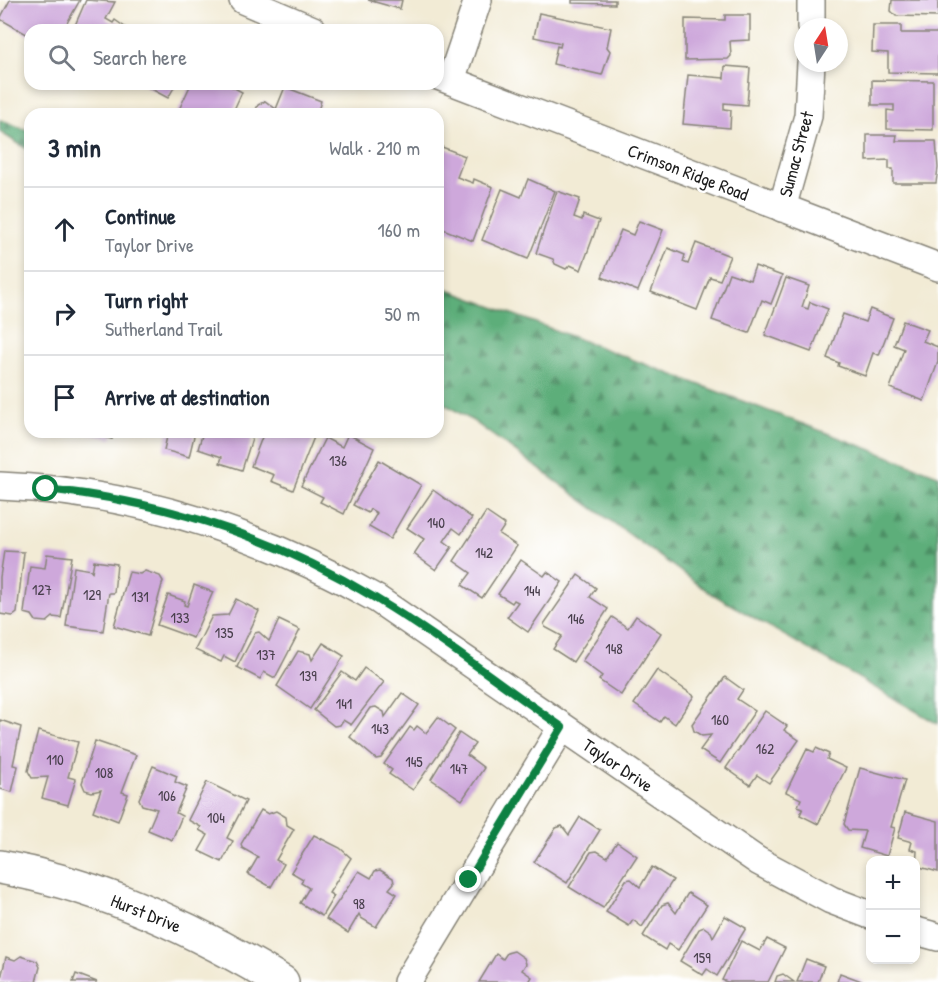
<!DOCTYPE html>
<html lang="en">
<head>
<meta charset="utf-8">
<style>
  body { margin:0; font-family:"Patrick Hand",sans-serif; background:#f2f2f3; color:#1f2937 }
  .controls { position:absolute; right:18px; bottom:18px; display:grid; overflow:hidden; border-radius:12px; box-shadow:0 3px 9px #0003 }
  .controls button { width:54px; height:54px; display:grid; place-items:center; padding:0; border:0; border-bottom:2px solid #e0e1e3; background:#fff; color:#1f2937; font:30px sans-serif }
  .compass { position:absolute; left:794px; top:18px; width:54px; height:54px; border-radius:50%; background:#fff; box-shadow:0 3px 9px #0003; rotate:12deg }
  .stop { position:absolute; width:18px; height:18px; margin:-14px; border:4px solid #0b8043; border-radius:50%; background:#fff }
  .stop.end { background:#0b8043; border-color:#fff; box-shadow:0 2px 6px #0008 }
  .list { margin:0; padding:0; list-style:none }
  h2 { display:flex; justify-content:space-between; align-items:center; height:78px; margin:0; padding:0 24px; font-size:26px }
  h2 small { font-size:20px; font-weight:400; color:#747a83 }
  .list li { display:grid; grid-template-columns:39px 1fr auto; gap:18px; align-items:center; box-sizing:border-box; height:84px; padding:0 24px; border-top:2px solid #e0e1e3 }
  .list b { display:block; font-size:22px; white-space:nowrap }
  .list p { margin:0; font-size:20px; white-space:nowrap; color:#747a83 }
  .list em { font-size:20px; font-style:normal; color:#747a83 }
  .icon { flex:none; width:33px; height:33px; fill:none; stroke:currentColor; stroke-width:2; stroke-linecap:round; stroke-linejoin:round }
  .map { position:relative; flex:none; width:938px; height:982px; overflow:hidden }
  .search { position:absolute; background:#fff; box-shadow:0 3px 9px #0003; left:24px; top:24px; width:420px; height:66px; display:flex; align-items:center; gap:15px; box-sizing:border-box; padding:0 21px; border-radius:18px; color:#747a83; font-size:22px }
  .panel { position:absolute; background:#fff; box-shadow:0 3px 9px #0003; left:24px; top:108px; width:420px; height:330px; border-radius:18px }
  .map>svg:first-child { display:block }
  .forest { fill:url(#forest-firs); stroke:#3c654b; stroke-width:1.5 }
  .building { fill:#cea8db }
  .lines { fill:none; stroke-linecap:round; stroke-linejoin:round }
  .street-casing { stroke:#878478; stroke-width:30 }
  .secondary-casing { stroke:#878478; stroke-width:36 }
  .street { stroke:#fff; stroke-width:27 }
  .secondary { stroke:#fff; stroke-width:33 }
  .route { stroke:#0b8043; stroke-width:8 }
  .labels { text-anchor:middle; dominant-baseline:central; stroke-width:5; stroke-linejoin:round; paint-order:stroke }
  .number-label { font-size:15px; fill:#483f4c }
  .street-label { font-size:18px; fill:#1c1c1c; stroke:#fff }
</style>
</head>
<body>
<div class="map">
<svg width="938" height="982" viewBox="0 0 938 982">
  <defs>
    <pattern id="forest-firs" width="22" height="20" patternUnits="userSpaceOnUse" patternTransform="scale(1.5)"><rect width="22" height="20" fill="#5dae7a"/><path d="M5 1l3.5 6h-7zM16 11l3.5 6h-7z" fill="#4c8d63"/></pattern>
  </defs>
  <rect width="100%" height="100%" fill="#fff"/>
  <filter id="ink" filterUnits="userSpaceOnUse"><feTurbulence type="fractalNoise" baseFrequency=".0167" numOctaves="2"/><feDisplacementMap in="SourceGraphic" scale="12" xChannelSelector="R" yChannelSelector="G"/><feConvolveMatrix kernelMatrix="1 2 1 2 8 2 1 2 1" color-interpolation-filters="sRGB"/></filter>
  <filter id="wash" filterUnits="userSpaceOnUse"><feTurbulence type="fractalNoise" baseFrequency=".008" numOctaves="4" result="noise"/><feDisplacementMap in="SourceGraphic" scale="24" xChannelSelector="R" yChannelSelector="G"/><feGaussianBlur stdDeviation="1.35" result="paint"/><feColorMatrix in="noise" values="0 0 0 0 0 0 0 0 0 0 0 0 0 0 0 0 0 1.4 0 .05"/><feComposite in="paint" operator="in"/></filter>
  <g filter="url(#wash)">
    <rect width="100%" height="100%" fill="#f2ebd5"/>
    <g class="forest">
      <path d="M0 120 30 131V151L0 132Z"/>
      <path d="M438 286 938 475V724L709 592 473 421 438 400Z"/>
    </g>
    <g id="blocks">
      <g class="building">
        <path d="M10 0H80L63 30H46L39 26 37 30H30V36L0 19Z"/>
        <path d="M86 0 115 2 106 19 113 23 115 20 129 30H73Z"/>
        <path d="M368 0H402L400 9Z"/>
        <path d="M572 0H615V4L572 3Z"/>
        <path d="M892 0H938V17L896 16 891 11Z"/>
        <path d="M539 13 611 28 607 47 610 51 602 75 553 64 557 46 560 47 561 43 534 37Z"/>
        <path d="M725 15H750V40L730 41 731 56 728 59 685 60V19L725 20Z"/>
        <path d="M873 25H901V33H938V73L888 72V53L872 52Z"/>
        <path d="M725 66 750 68 747 105 724 103V109L731 110 730 128 683 124 688 75 724 78Z"/>
        <path d="M872 80 933 81V130L887 129V110L894 111V105H872Z"/>
        <path d="M142 84H176L168 98Z"/>
        <path d="M191 84H227L242 92 232 114H177Z"/>
        <path d="M285 87 321 101 317 114H254L258 105 265 101 276 109Z"/>
        <path d="M867 135H897L896 141H936L938 168 936 183H893V169H889V160L867 161Z"/>
        <path d="M442 147 465 156 457 177 473 183 474 179 493 187 473 241 438 227V157Z"/>
        <path d="M528 179 555 191 528 259 482 240 502 189 521 197Z"/>
        <path d="M557 191 580 199 574 217 582 220 583 215 599 221 581 270 570 265 566 269 555 264 553 259 536 253Z"/>
        <path d="M639 221 663 230 638 291 602 277 621 230 633 235Z"/>
        <path d="M696 243 730 256 720 280 710 277 697 310 651 292 668 248 685 255 683 262 688 264Z"/>
        <path d="M755 266 782 276 771 304 762 300 749 333 712 320 729 273 750 280Z"/>
        <path d="M786 278 809 286 802 307 808 309 810 302 828 309 811 352 765 335Z"/>
        <path d="M870 309 893 318 879 355 873 353 865 376 838 366 839 363 827 358 843 314 865 322Z"/>
        <path d="M903 321 928 330 923 341 938 347V362L924 401 890 388 904 349 894 345Z"/>
        <path d="M89 432H114L112 439 89 434Z"/>
        <path d="M168 432H195L189 457 164 450Z"/>
        <path d="M203 432H254L242 470 220 463 222 457 198 449Z"/>
        <path d="M264 432H316L293 490 271 481 274 475 251 466Z"/>
        <path d="M348 434 374 448 344 514 320 502 323 497 301 486 325 438 342 447Z"/>
        <path d="M379 460 421 485 390 539 369 527 377 513 370 509 368 513 353 505Z"/>
        <path d="M433 490 472 518 461 534 453 528 444 541 452 547 436 570 414 554 424 539 407 528Z"/>
        <path d="M486 512 505 525 499 534 517 546 482 598 462 585 471 573 454 561Z"/>
        <path d="M4 551 24 552 17 613 13 616 0 614V577Z"/>
        <path d="M47 554 72 557 61 618 53 617 47 622 36 621 32 615 24 613 30 566 45 568Z"/>
        <path d="M521 560 544 576 547 572 562 582 528 632 507 617 518 602 514 600 512 603 498 594Z"/>
        <path d="M94 561 117 564 114 593H109L103 631 66 626 74 567 91 570 92 572Z"/>
        <path d="M145 571 160 576 163 581 148 636 114 626 129 572 140 574Z"/>
        <path d="M578 575 596 588 590 597 608 609 573 662 553 649 562 636 545 627 544 624Z"/>
        <path d="M194 585 213 592 193 638 157 625 168 595 185 601 184 605 187 606Z"/>
        <path d="M236 599 259 611 235 662 224 656 221 662 195 650 212 616 228 615Z"/>
        <path d="M636 616 661 633 621 695 599 680 602 676 582 661 612 617 628 628Z"/>
        <path d="M279 620 300 630 275 678 264 672 260 679 237 667 255 633 259 632 269 641Z"/>
        <path d="M323 643 344 656 310 709 277 686 298 651 310 654 312 660Z"/>
        <path d="M364 668 384 682 351 725 343 720 340 725 334 726 314 710 342 672 355 681Z"/>
        <path d="M657 670 694 696 675 724 664 716 660 722 634 704Z"/>
        <path d="M725 677 743 690 737 699 755 711 720 763 700 750 711 735 702 736 694 731 692 724Z"/>
        <path d="M402 693 419 705 381 758 376 759 350 737 370 708 376 707 384 712 385 717Z"/>
        <path d="M765 711 787 726 784 730 799 740 769 783 757 775 750 785 726 768Z"/>
        <path d="M438 717 455 730 413 790 389 774 392 770 384 764 410 727 414 730 417 726 426 733Z"/>
        <path d="M0 720 21 727 13 765 18 766 12 792 0 789Z"/>
        <path d="M38 731 78 742 68 777 76 779 68 805 42 798 48 777 32 778 28 771Z"/>
        <path d="M459 733 475 744 467 755 484 768 462 800 431 779Z"/>
        <path d="M95 741 136 755 122 792 128 794 118 821 93 811 101 790 92 792 85 790 82 783Z"/>
        <path d="M816 748 829 754 827 759 846 768 818 824 800 815 803 808 798 806 801 799 786 792 807 749 814 752Z"/>
        <path d="M153 766 177 776 175 782 187 787 176 813 182 816 172 840 148 830 157 809 142 805 139 799Z"/>
        <path d="M860 768 905 780 891 827 895 828 887 856 860 848 865 831 848 830 844 824Z"/>
        <path d="M207 782 246 801 227 838 233 841 222 862 199 851 208 835 199 830 201 827 188 820Z"/>
        <path d="M261 810 268 814 276 811 286 817 287 825 294 829 276 860 284 864 271 887 248 874 258 857 242 848 241 844Z"/>
        <path d="M905 812 938 821V872L916 866 917 851 910 849 912 842 898 838Z"/>
        <path d="M580 817 600 830 567 883 534 862 556 828 562 826 569 835Z"/>
        <path d="M314 835 340 848 351 858 329 893 334 896 322 916 300 903 309 888 301 883 303 879 291 872Z"/>
        <path d="M617 842 637 856 603 908 569 887 591 852 597 851 607 857Z"/>
        <path d="M652 867 673 880 642 927 633 920 629 926 606 912 626 880 631 879 640 887Z"/>
        <path d="M380 870 393 878 394 883 389 889 397 894 376 927 361 918 359 914 348 933 326 919 359 871 371 878 375 871Z"/>
        <path d="M688 893 707 905 678 950 668 944 665 950 643 936 662 905 668 903 676 913Z"/>
        <path d="M725 916 746 928 717 976 707 969 703 975 680 961 699 929 704 927 711 932 713 937Z"/>
        <path d="M767 939 785 948 768 982H727L722 980 741 941 760 951Z"/>
        <path d="M514 951 524 958 526 964 522 970 532 977 529 982H479L496 954 503 959 507 953Z"/>
        <path d="M21 956 37 961 40 967 36 982H0L6 957 15 960Z"/>
        <path d="M806 959 824 966 818 982H797Z"/>
        <path d="M840 973 864 982H837Z"/>
        <path d="M76 974 97 982H73Z"/>
        <path d="M783 974 794 982H775L777 976Z"/>
      </g>
    </g>
  </g>
  <g filter="url(#ink)">
    <use href="#blocks" fill-opacity="0" stroke="#878478" stroke-width="1.5"/>
    <g class="lines">
      <g class="street-casing">
        <g id="street">
          <path d="M243 0 313 30"/>
          <path d="M811 27V0"/>
          <path d="M438 76 938 267"/>
          <path d="M451 80 478 0"/>
          <path d="M782 208 808 116 811 63"/>
          <path d="M0 486C135 491 259 532 377 599L758 861 831 900 870 915"/>
          <path d="M916 931 938 937"/>
          <path d="M407 982 562 727"/>
        </g>
      </g>
      <g class="secondary-casing">
        <path id="secondary" d="M0 867C100 885 195 929 282 982"/>
      </g>
      <use href="#street" class="street"/>
      <use href="#secondary" class="secondary"/>
    </g>
  </g>
  <g class="lines" filter="url(#ink)">
    <path class="route" d="M46 489C162 501 274 537 375 598 440 637 500 684 562 727L469 880"/>
  </g>
  <g class="labels">
    <g class="number-label">
      <text x="338" y="460">136</text>
      <text x="436" y="522">140</text>
      <text x="484" y="552">142</text>
      <text x="42" y="589">127</text>
      <text x="532" y="590">144</text>
      <text x="92" y="594">129</text>
      <text x="140" y="596">131</text>
      <text x="180" y="617">133</text>
      <text x="576" y="618">146</text>
      <text x="224" y="632">135</text>
      <text x="614" y="648">148</text>
      <text x="266" y="654">137</text>
      <text x="308" y="675">139</text>
      <text x="344" y="703">141</text>
      <text x="720" y="719">160</text>
      <text x="380" y="728">143</text>
      <text x="765" y="748">162</text>
      <text x="55" y="759">110</text>
      <text x="414" y="761">145</text>
      <text x="459" y="768">147</text>
      <text x="104" y="772">108</text>
      <text x="167" y="795">106</text>
      <text x="216" y="817">104</text>
      <text x="359" y="903">98</text>
      <text x="702" y="957">159</text>
    </g>
    <g class="street-label">
      <text transform="translate(796 154) rotate(-75)">Sumac Street</text>
      <text transform="translate(688 172) rotate(21)">Crimson Ridge Road</text>
      <text transform="translate(618 765) rotate(34)">Taylor Drive</text>
      <text transform="translate(146 913) rotate(22)">Hurst Drive</text>
    </g>
  </g>
</svg>
<div class="controls">
<button>+</button>
<button>−</button>
</div>
<svg class="compass" viewBox="-18 -18 36 36"><path d="M0-13l5 13h-10z" fill="#e53935"/><path d="M0 13l5-13h-10z" fill="#747a83"/></svg>
<div class="stop" style="left:46px;top:489px"></div>
<div class="stop end" style="left:469px;top:880px"></div>
<div class="search"><svg class="icon" aria-label="search" viewBox="0 0 24 24"><circle cx="10" cy="10" r="6"/><path d="M15 15l6 6"/></svg>Search here</div>
<section class="panel">
<h2>3 min<small>Walk · 210 m</small></h2>
<ul class="list">
<li><svg class="icon" aria-label="ahead" viewBox="0 0 24 24"><path d="M12 20V5M6 11l6-6 6 6"/></svg><div><b>Continue</b><p>Taylor Drive</p></div><em>160 m</em></li>
<li><svg class="icon" aria-label="right" viewBox="0 0 24 24"><path d="M7 20v-9h11M14 6l5 5-5 5"/></svg><div><b>Turn right</b><p>Sutherland Trail</p></div><em>50 m</em></li>
<li><svg class="icon" aria-label="arrive" viewBox="0 0 24 24"><path d="M6 21V4h12l-3 4 3 4H6"/></svg><div><b>Arrive at destination</b></div></li>
</ul>
</section>
</div>
</body>
</html>
